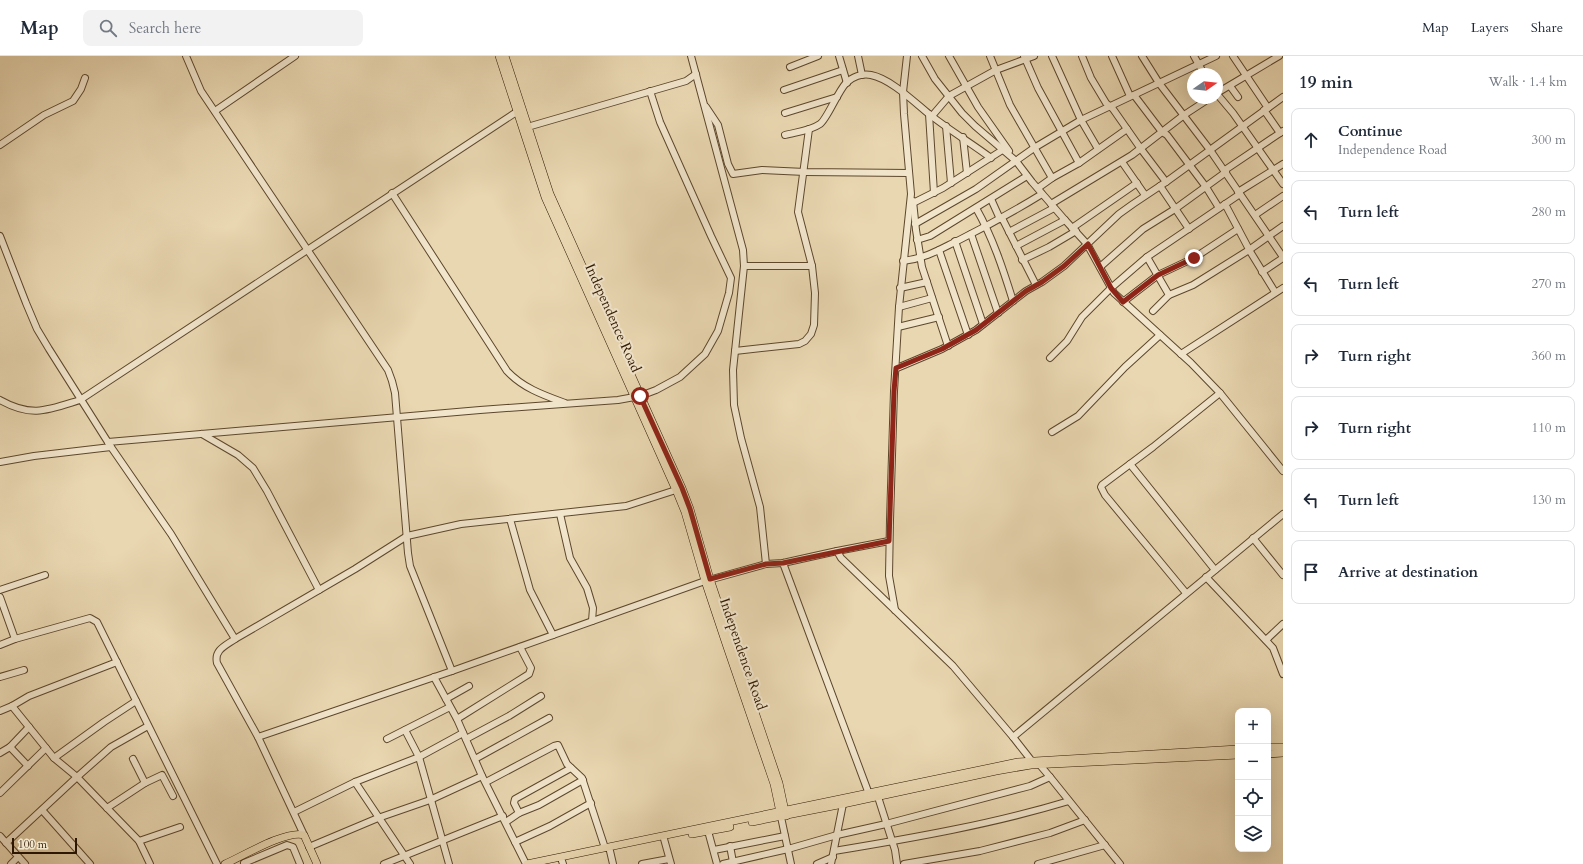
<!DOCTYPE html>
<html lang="en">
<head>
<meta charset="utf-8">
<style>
  body { margin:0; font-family:Cardo,serif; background:#f2f2f3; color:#1f2937 }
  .controls { position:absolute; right:12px; bottom:12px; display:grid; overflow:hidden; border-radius:8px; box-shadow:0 4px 16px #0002 }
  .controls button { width:36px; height:36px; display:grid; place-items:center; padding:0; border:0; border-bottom:1px solid #e0e1e3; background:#fff; color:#1f2937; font:20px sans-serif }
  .compass { position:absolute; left:1187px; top:12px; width:36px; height:36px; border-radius:50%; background:#fff; box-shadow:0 4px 16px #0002; rotate:76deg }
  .scale { position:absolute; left:12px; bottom:10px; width:65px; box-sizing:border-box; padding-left:4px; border:2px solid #2e1700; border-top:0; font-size:11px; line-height:14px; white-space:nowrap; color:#2e1700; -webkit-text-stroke:3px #f1e5cc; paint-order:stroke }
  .stop { position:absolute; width:12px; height:12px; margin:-9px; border:3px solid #8f2418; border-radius:50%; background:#fff }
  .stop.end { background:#8f2418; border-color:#fff; box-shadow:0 1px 4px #0008 }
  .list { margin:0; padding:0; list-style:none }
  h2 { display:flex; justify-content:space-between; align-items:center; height:52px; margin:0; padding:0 16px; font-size:17px }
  h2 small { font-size:13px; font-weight:400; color:#747a83 }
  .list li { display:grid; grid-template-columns:26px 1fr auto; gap:12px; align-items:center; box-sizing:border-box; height:64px; margin:0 8px 8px; padding:0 8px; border:1px solid #e0e1e3; border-radius:8px }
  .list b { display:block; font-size:15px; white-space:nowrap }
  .list p { margin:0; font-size:13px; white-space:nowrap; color:#747a83 }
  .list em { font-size:13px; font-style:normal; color:#747a83 }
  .icon { flex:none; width:22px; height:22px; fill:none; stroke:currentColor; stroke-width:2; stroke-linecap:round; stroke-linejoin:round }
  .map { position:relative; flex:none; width:1283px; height:808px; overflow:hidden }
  header { display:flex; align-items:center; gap:24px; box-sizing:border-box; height:56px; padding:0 20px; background:#fff; border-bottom:1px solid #e0e1e3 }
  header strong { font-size:19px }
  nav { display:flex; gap:22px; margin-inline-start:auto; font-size:14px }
  .search { width:280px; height:36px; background:#f2f2f3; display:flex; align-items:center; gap:10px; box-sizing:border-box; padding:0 14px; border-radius:8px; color:#747a83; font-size:15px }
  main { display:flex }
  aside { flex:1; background:#fff }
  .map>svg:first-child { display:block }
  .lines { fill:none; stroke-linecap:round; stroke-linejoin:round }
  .minor-casing { stroke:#5d472c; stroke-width:8 }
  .major-casing { stroke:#2e1700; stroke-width:8 }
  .minor { stroke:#f1e5cc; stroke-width:6 }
  .major { stroke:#e9d7b1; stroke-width:7 }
  .route { stroke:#8f2418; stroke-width:5 }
  .labels { text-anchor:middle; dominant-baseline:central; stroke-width:4; stroke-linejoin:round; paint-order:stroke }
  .street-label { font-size:14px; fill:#2e1700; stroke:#f1e5cc }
</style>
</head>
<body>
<header>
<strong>Map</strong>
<div class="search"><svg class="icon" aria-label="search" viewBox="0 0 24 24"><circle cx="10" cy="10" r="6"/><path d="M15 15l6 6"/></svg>Search here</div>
<nav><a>Map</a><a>Layers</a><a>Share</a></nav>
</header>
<main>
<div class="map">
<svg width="1283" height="808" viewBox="0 0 1283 808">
  <rect width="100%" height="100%" fill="#e9d7b1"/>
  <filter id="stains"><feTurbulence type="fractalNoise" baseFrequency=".005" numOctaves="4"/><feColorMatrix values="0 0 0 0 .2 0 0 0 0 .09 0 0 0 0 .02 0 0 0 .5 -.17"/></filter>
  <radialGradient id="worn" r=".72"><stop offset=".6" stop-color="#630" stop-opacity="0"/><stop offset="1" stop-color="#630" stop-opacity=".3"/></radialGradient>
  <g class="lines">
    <g class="minor-casing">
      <g id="minor">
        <path d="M186 0 201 35 388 314 392 325 395 337 408 497 410 510 452 615"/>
        <path d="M691 0 743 194 744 210 733 314 734 349 741 382 760 451 766 508"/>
        <path d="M839 0 847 27"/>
        <path d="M858 0 862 19"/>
        <path d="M922 0 935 23 962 57 975 70 1016 105 1032 126 1065 164 1087 188 1114 237 1191 307 1220 337 1283 415"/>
        <path d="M949 0 978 51 1009 95"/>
        <path d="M990 0 1010 49 1052 122"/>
        <path d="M1024 0 1038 32 1079 107"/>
        <path d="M1052 0 1081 64 1098 93"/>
        <path d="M1082 0 1091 22 1106 47 1113 53 1141 93 1166 126"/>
        <path d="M1112 0 1130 40"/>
        <path d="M1142 0 1159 27 1210 94 1283 201"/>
        <path d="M1194 0 1204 18"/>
        <path d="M1233 0 1268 52"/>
        <path d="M790 11 818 0"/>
        <path d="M1230 30 1238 41"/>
        <path d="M784 34 843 14"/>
        <path d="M1217 37 1279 0"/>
        <path d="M1217 38 1233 57 1283 128"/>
        <path d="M1134 39 1162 76 1167 79 1206 131 1219 152"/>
        <path d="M706 51 718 69 728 108 733 118 762 114 805 116 909 117"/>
        <path d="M1264 54 1280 77"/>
        <path d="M215 55 295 0"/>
        <path d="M785 57 837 41"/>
        <path d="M929 58 934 137"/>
        <path d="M932 60 949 40 996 14 1034 0"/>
        <path d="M946 70 951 127"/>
        <path d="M524 72 686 25 696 18"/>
        <path d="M785 79C796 76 810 75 820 68 827 63 837 37 846 27 852 21 862 17 871 19 891 23 914 46 929 58 949 74 971 87 991 102"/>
        <path d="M963 81 967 117"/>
        <path d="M0 89 44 59 73 45 81 33 85 22"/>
        <path d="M1122 106 1145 139"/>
        <path d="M1225 114 1283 75"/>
        <path d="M1160 130 1189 173"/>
        <path d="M1038 132 1052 122 1079 107 1127 73"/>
        <path d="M1238 136 1283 108"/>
        <path d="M392 137 507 315C523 332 543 339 565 347"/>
        <path d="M991 143 1000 163"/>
        <path d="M913 145 916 174 922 211 948 290"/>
        <path d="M913 147 943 132 1004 93"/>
        <path d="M1051 148 1132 99 1184 59 1210 42"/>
        <path d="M1225 148 1251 197 1275 236"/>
        <path d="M976 152C993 182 1003 213 1013 245"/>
        <path d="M1255 159 1283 140"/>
        <path d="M1002 162 1036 229"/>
        <path d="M915 168 976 133 1034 92 1081 64 1216 0"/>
        <path d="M1072 172 1137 127"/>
        <path d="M1009 176 1054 152"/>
        <path d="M971 178 998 257"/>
        <path d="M0 180 26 247 37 273 49 293 111 391 171 478 235 583"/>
        <path d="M917 184 930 180 1027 120"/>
        <path d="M955 185 983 268"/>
        <path d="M1016 190 1065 164"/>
        <path d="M939 194 968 279"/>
        <path d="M1147 201 1169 239"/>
        <path d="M1022 204 1049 191 1076 175"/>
        <path d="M903 205C927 202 940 193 961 183 989 169 1016 154 1042 138"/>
        <path d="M744 210H812"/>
        <path d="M1100 211 1143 173 1175 153 1226 116"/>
        <path d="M1262 216 1283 202"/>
        <path d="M900 232 927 226"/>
        <path d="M1123 246 1158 219 1194 202 1238 173"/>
        <path d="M899 251 932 242"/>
        <path d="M1153 255 1169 239 1193 229 1249 194 1283 170"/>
        <path d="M898 271 939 261"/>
        <path d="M735 295 799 288 805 285 811 278 814 269 815 237 812 210 798 156 809 73"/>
        <path d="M1181 298 1283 232"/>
        <path d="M1050 302 1067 285 1082 261 1111 232 1147 201 1240 138"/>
        <path d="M897 312 942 293 976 274 1026 235 1042 226 1064 210 1119 158 1133 148 1166 126 1283 41"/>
        <path d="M0 344C32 362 48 354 80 344L521 53"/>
        <path d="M1052 376 1078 360 1125 311 1160 279"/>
        <path d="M202 378 238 399 253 412 267 435 319 534"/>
        <path d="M108 386 480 354 618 344 640 340 656 334 680 321 705 298 718 275 729 237 731 222 711 180 660 66 650 35"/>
        <path d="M0 406 34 400 111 391"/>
        <path d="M1130 408 1215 514"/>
        <path d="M560 458 570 502 587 532 593 552 592 565"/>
        <path d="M510 463 530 534 553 579"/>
        <path d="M1253 482 1283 519"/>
        <path d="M837 495 889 485"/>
        <path d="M783 507 869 738"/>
        <path d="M1206 521 1273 592 1283 618"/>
        <path d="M0 534 45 519"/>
        <path d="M1186 537 1105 439 1101 431 1102 429 1153 391 1220 337"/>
        <path d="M0 541 15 583"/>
        <path d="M895 554 889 520 890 464 894 335 899 251 911 138 904 58 903 36 907 0"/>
        <path d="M1266 584 1283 568"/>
        <path d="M0 589 15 583 90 562 97 566 217 808"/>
        <path d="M0 621 24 614"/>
        <path d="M434 621 457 663 482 720 526 808"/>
        <path d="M446 643 469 630"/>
        <path d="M12 650 54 702 77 721 139 785 150 808"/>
        <path d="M0 655 12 650 29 640 117 606"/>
        <path d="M457 663 529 618 531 612 520 591"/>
        <path d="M405 674 419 701 449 808"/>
        <path d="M258 681 452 615 705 525 766 508 783 507 837 495 841 502 953 610 1013 681 1031 704 1039 708 1050 721 1120 808"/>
        <path d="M1013 681 1283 458"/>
        <path d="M387 683 450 651"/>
        <path d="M466 683 509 660 541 640"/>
        <path d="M10 691 28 710"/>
        <path d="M0 697 10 691 29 671"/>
        <path d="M54 702 104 666 136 645"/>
        <path d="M133 703 145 727"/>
        <path d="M475 703 549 662"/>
        <path d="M355 726 410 808"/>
        <path d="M486 726 554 690 558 689 567 708 582 722 605 792"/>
        <path d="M0 737 46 692"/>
        <path d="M878 741 895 794 897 808"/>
        <path d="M107 752 145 727 162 719 173 740"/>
        <path d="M42 754 90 808"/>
        <path d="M294 756 355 726 419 701 463 677"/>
        <path d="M519 757 514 747 515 743 571 712"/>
        <path d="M781 761 791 808"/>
        <path d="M506 766 519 757 539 749 583 724"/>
        <path d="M708 775 717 808"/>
        <path d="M304 779 258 681 217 607C214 594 225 590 235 583L355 513 407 480 461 468 626 450 679 433"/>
        <path d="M0 780 25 808"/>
        <path d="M664 783 671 808"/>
        <path d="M139 785 180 771"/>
        <path d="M515 786 550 770 591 747"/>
        <path d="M6 787 77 721 111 691 148 670"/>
        <path d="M730 790 733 806"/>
        <path d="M309 791 378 762 430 744 482 720"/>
        <path d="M714 794 785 780"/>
        <path d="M610 795 613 808"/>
        <path d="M834 795C913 782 993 768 1069 745"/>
        <path d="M562 805 563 808"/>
        <path d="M244 807 287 789 293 791 300 808"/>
        <path d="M11 808 18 801"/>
        <path d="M384 808 503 760"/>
        <path d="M642 808 669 803"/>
        <path d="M723 808 788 793 837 779 886 768 1030 730 1050 721"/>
        <path d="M817 808 833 801"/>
        <path d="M831 808 843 748"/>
        <path d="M904 808 980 795 1050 777 1085 764"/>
        <path d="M1038 808 1105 789"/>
      </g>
    </g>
    <g class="major-casing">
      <g id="major">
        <path d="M499 0 545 141 676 434 685 456 705 525 726 588 774 728 781 761"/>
        <path d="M505 0 550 138 682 432 690 453 710 523 779 727 786 760"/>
        <path d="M1268 691H1283"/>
        <path d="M1268 698 1283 697"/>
        <path d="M752 766 843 748 996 715 1031 709 1238 699"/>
        <path d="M692 778 730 771"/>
        <path d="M225 808C243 800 286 774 304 779L317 808"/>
        <path d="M527 808 1018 706 1238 693"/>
      </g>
    </g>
    <use href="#minor" class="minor"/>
    <use href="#major" class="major"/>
  </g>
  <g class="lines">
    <path class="route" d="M640 340 682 432 690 453 710 523 766 508 783 507 889 485 894 335 896 312 942 293 976 274 1026 235 1042 226 1064 210 1088 188 1111 232 1123 246 1158 219 1194 202"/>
  </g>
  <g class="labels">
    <g class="street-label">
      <text transform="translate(613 262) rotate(66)">Independence Road</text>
      <text transform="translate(743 598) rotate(71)">Independence Road</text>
    </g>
  </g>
  <rect width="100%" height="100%" filter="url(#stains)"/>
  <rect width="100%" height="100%" fill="url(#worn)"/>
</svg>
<div class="controls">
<button>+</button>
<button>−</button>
<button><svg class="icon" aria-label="locate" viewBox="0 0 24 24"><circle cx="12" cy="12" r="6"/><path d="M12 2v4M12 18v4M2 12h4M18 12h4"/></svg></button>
<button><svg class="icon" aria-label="layers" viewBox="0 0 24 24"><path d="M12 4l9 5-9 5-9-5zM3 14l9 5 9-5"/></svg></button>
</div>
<svg class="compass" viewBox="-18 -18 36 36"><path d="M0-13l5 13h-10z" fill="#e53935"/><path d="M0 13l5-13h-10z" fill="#747a83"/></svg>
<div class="scale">100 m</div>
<div class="stop" style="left:640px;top:340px"></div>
<div class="stop end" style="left:1194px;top:202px"></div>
</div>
<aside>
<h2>19 min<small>Walk · 1.4 km</small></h2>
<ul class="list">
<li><svg class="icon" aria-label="ahead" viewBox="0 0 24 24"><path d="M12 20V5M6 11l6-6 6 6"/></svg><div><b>Continue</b><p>Independence Road</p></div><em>300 m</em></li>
<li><svg class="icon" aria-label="left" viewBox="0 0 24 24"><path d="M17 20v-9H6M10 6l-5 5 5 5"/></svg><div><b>Turn left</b></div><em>280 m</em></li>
<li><svg class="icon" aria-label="left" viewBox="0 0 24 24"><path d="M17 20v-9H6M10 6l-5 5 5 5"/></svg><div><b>Turn left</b></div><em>270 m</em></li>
<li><svg class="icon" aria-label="right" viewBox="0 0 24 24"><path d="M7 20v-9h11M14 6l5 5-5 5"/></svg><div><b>Turn right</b></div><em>360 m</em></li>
<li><svg class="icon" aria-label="right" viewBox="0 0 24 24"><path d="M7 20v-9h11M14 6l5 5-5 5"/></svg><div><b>Turn right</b></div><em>110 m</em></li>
<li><svg class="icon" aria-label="left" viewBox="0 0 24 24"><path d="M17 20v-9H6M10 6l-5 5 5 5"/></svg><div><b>Turn left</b></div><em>130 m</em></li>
<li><svg class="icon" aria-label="arrive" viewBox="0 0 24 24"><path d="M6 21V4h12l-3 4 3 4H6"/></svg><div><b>Arrive at destination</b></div></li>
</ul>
</aside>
</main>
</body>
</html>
